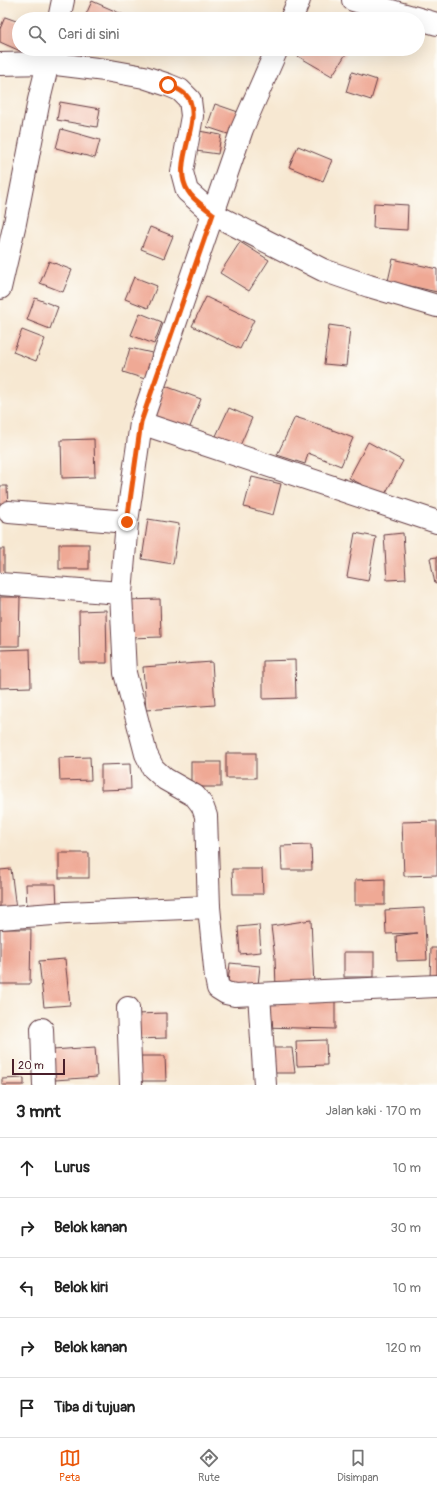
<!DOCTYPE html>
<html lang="id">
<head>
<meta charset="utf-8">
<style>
  body { margin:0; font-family:Pangolin,sans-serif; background:#f2f2f2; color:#222 }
  .scale { position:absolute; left:12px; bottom:10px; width:53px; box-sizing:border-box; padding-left:4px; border:2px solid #4a1f2b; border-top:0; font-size:11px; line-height:14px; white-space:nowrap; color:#4a1f2b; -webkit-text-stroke:3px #fdfcf7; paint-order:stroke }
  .stop { position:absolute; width:12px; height:12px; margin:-9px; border:3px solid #ea580c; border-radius:50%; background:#fff }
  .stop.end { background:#ea580c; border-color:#fff; box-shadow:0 1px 4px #0008 }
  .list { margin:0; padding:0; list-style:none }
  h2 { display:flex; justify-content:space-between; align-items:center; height:52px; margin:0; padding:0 16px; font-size:17px }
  h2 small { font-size:13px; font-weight:400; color:#767676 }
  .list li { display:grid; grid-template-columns:26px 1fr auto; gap:12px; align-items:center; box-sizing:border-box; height:60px; padding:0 16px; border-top:1px solid #e0e0e0 }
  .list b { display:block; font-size:15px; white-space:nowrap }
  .list em { font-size:13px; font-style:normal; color:#767676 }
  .icon { flex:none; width:22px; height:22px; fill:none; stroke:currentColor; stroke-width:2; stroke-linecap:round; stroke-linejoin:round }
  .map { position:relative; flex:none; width:437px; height:1085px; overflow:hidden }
  .search { position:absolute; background:#fff; box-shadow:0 4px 16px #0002; left:12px; right:12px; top:12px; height:44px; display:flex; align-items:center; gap:10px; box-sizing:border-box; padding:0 14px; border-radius:22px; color:#767676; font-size:15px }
  .sheet { height:352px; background:#fff }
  nav { display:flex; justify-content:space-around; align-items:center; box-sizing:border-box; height:56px; border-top:1px solid #e0e0e0; background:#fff; font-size:11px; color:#767676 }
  nav a { display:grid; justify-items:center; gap:2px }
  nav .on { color:#ea580c }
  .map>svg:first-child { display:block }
  .building { fill:#efa995 }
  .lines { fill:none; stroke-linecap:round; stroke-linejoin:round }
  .minor-casing { stroke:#643d44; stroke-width:24 }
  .minor { stroke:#fff; stroke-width:22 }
  .route { stroke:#ea580c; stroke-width:5 }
</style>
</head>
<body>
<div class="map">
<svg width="437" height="1085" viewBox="0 0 437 1085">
  <rect width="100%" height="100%" fill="#fdfcf7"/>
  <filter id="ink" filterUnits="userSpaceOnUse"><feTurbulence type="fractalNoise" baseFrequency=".025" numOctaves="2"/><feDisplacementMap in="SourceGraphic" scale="8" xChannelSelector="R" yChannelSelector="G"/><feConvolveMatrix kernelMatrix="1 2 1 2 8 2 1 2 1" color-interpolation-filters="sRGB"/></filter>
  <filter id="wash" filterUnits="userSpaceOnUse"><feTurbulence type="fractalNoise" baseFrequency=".012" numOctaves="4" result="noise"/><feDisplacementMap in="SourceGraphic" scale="16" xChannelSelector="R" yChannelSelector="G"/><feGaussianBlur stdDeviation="0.9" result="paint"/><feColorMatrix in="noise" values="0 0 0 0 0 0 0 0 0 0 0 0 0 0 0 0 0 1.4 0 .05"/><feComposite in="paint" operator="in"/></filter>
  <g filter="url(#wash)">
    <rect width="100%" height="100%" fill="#f7e8d2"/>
    <g id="blocks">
      <g class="building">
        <path d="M92 1 124 15 122 19H84Z"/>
        <path d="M5 17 19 22V49H29L27 54 0 42V29Z"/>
        <path d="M299 49H349L332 76 296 55Z"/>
        <path d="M352 72 377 80 371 100 346 92Z"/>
        <path d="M60 102 100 109 97 127 57 120Z"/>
        <path d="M215 104 241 113 234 136 207 127Z"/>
        <path d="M61 129 100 140 95 158 56 148Z"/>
        <path d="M199 131 221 135 218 154 196 151Z"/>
        <path d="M298 146 332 160 323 181 289 167Z"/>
        <path d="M374 203 408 205 407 230 373 228Z"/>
        <path d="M150 227 173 236 164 258 141 249Z"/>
        <path d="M240 242 269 260 249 291 220 273Z"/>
        <path d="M393 259 437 269V292L388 281Z"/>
        <path d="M49 261 72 270 63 292 40 283Z"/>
        <path d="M134 277 157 286 148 308 125 299Z"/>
        <path d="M206 297 254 320 240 349 192 326Z"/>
        <path d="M35 298 58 307 50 329 27 320Z"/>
        <path d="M140 313 162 322 154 344 131 335Z"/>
        <path d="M329 325 350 328 346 366 324 364Z"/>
        <path d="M22 330 45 339 36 361 13 352Z"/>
        <path d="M130 348 152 353 145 379 123 372Z"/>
        <path d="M165 386 201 399 188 432 152 418Z"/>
        <path d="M229 408 252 418 239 448 215 438Z"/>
        <path d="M295 417 320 425 353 438 341 466 308 453 305 464 277 455Z"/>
        <path d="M94 439 95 477 62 478 61 440Z"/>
        <path d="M368 442 403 461 384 496 349 478Z"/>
        <path d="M252 477 281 484 273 515 244 507Z"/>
        <path d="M0 486H7L8 511H0Z"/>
        <path d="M148 519 179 524 173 564 142 559Z"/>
        <path d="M355 533 376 537 368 581 347 577Z"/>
        <path d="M403 533 406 579 387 580 384 535Z"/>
        <rect x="59" y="544" width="30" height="25"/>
        <rect x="0" y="549" width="4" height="25"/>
        <path d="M437 557V583L435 584 430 558Z"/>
        <path d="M0 597H20L19 646H0Z"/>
        <path d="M160 599 161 637 129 638 128 600Z"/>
        <path d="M106 610 107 663H80L79 611Z"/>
        <path d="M30 649 31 687 0 688V650Z"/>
        <path d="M295 660 296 698 263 699V661Z"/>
        <path d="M212 662 215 705 146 710 143 667Z"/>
        <rect x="226" y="753" width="30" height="25"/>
        <path d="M90 757 91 780 60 781 59 758Z"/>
        <rect x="191" y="762" width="30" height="25"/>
        <path d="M130 764 131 789 101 790V765Z"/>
        <path d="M437 821V875L404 876 402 822Z"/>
        <path d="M311 845 312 870H282L281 846Z"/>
        <rect x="59" y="853" width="30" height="25"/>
        <path d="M11 869 16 909 0 911V870Z"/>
        <path d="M232 869H262L263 894H233Z"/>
        <path d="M385 879V905H355V880Z"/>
        <path d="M26 884H56L57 909 27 910Z"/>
        <path d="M424 908 427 960 397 961 396 936 417 933 386 934 385 910Z"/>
        <path d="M311 920 314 986 276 988 275 958 271 926Z"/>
        <path d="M259 925 261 952 240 954 238 927Z"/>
        <path d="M0 929H31L30 984H0Z"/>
        <path d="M431 948H437V979H430Z"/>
        <rect x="344" y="952" width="30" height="25"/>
        <path d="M65 959 70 1005 44 1007 39 961Z"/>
        <path d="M230 963 260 966 258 985 228 983Z"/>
        <path d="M335 1001V1029L263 1027V1002Z"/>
        <path d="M166 1013V1038L136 1039V1014Z"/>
        <path d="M326 1040 327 1065 297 1066 296 1041Z"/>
        <path d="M95 1047 97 1077 55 1080 53 1050Z"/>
        <path d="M270 1048H292L295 1073H269Z"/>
        <path d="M135 1056H165L166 1081H136Z"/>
        <path d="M24 1078V1085H2V1079Z"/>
      </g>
    </g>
  </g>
  <g filter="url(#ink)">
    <use href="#blocks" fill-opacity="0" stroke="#643d44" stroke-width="1"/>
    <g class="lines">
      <g class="minor-casing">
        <g id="minor">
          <path d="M353 0 437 24"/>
          <path d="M59 19 63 0"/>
          <path d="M291 19 299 0"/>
          <path d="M0 64 48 63 105 70 144 77 168 85 180 90 190 100 192 116 182 172 187 191 213 214 323 270 369 286 437 306"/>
          <path d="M0 288 15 223 39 100 51 51"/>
          <path d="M141 423 437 522"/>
          <path d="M9 512 127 522"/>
          <path d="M0 584 121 593"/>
          <path d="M209 907 206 816 202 805 195 796 165 779 153 768 146 754 125 673 121 593 127 522 141 423 242 129 277 49"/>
          <path d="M0 918 66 913 209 907 216 978 218 988 226 993 235 995 437 986"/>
          <path d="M259 994 265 1085"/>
          <path d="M128 1008 131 1085"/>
          <path d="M42 1029 44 1085"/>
        </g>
      </g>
      <use href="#minor" class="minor"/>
    </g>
  </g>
  <g class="lines" filter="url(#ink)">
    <path class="route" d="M127 522 141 422 213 214C205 207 193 200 188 191 171 165 200 127 190 101 186 92 176 88 168 85"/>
  </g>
</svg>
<div class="scale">20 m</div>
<div class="stop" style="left:168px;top:85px"></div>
<div class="stop end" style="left:127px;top:522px"></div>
<div class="search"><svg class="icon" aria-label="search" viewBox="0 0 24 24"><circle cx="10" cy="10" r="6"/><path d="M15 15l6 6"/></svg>Cari di sini</div>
</div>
<section class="sheet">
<h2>3 mnt<small>Jalan kaki · 170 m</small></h2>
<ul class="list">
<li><svg class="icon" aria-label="ahead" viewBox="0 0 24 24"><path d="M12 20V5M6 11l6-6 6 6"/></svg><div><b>Lurus</b></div><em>10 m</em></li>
<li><svg class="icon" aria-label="right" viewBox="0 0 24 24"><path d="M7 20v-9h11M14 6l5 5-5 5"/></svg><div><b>Belok kanan</b></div><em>30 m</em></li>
<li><svg class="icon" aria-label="left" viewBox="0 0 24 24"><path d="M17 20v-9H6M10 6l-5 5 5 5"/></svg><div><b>Belok kiri</b></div><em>10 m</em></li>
<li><svg class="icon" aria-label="right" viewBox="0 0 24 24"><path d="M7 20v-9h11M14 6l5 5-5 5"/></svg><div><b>Belok kanan</b></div><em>120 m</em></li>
<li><svg class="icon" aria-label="arrive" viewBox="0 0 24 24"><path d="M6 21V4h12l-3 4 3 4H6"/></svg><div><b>Tiba di tujuan</b></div></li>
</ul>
</section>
<nav>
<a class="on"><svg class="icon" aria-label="map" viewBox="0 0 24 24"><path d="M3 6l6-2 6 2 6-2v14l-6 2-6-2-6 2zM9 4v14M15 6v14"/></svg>Peta</a>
<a><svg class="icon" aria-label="directions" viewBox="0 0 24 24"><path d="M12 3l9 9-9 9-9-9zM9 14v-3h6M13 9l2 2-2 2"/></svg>Rute</a>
<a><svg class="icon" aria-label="saved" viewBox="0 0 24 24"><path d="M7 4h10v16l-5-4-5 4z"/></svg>Disimpan</a>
</nav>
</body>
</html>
